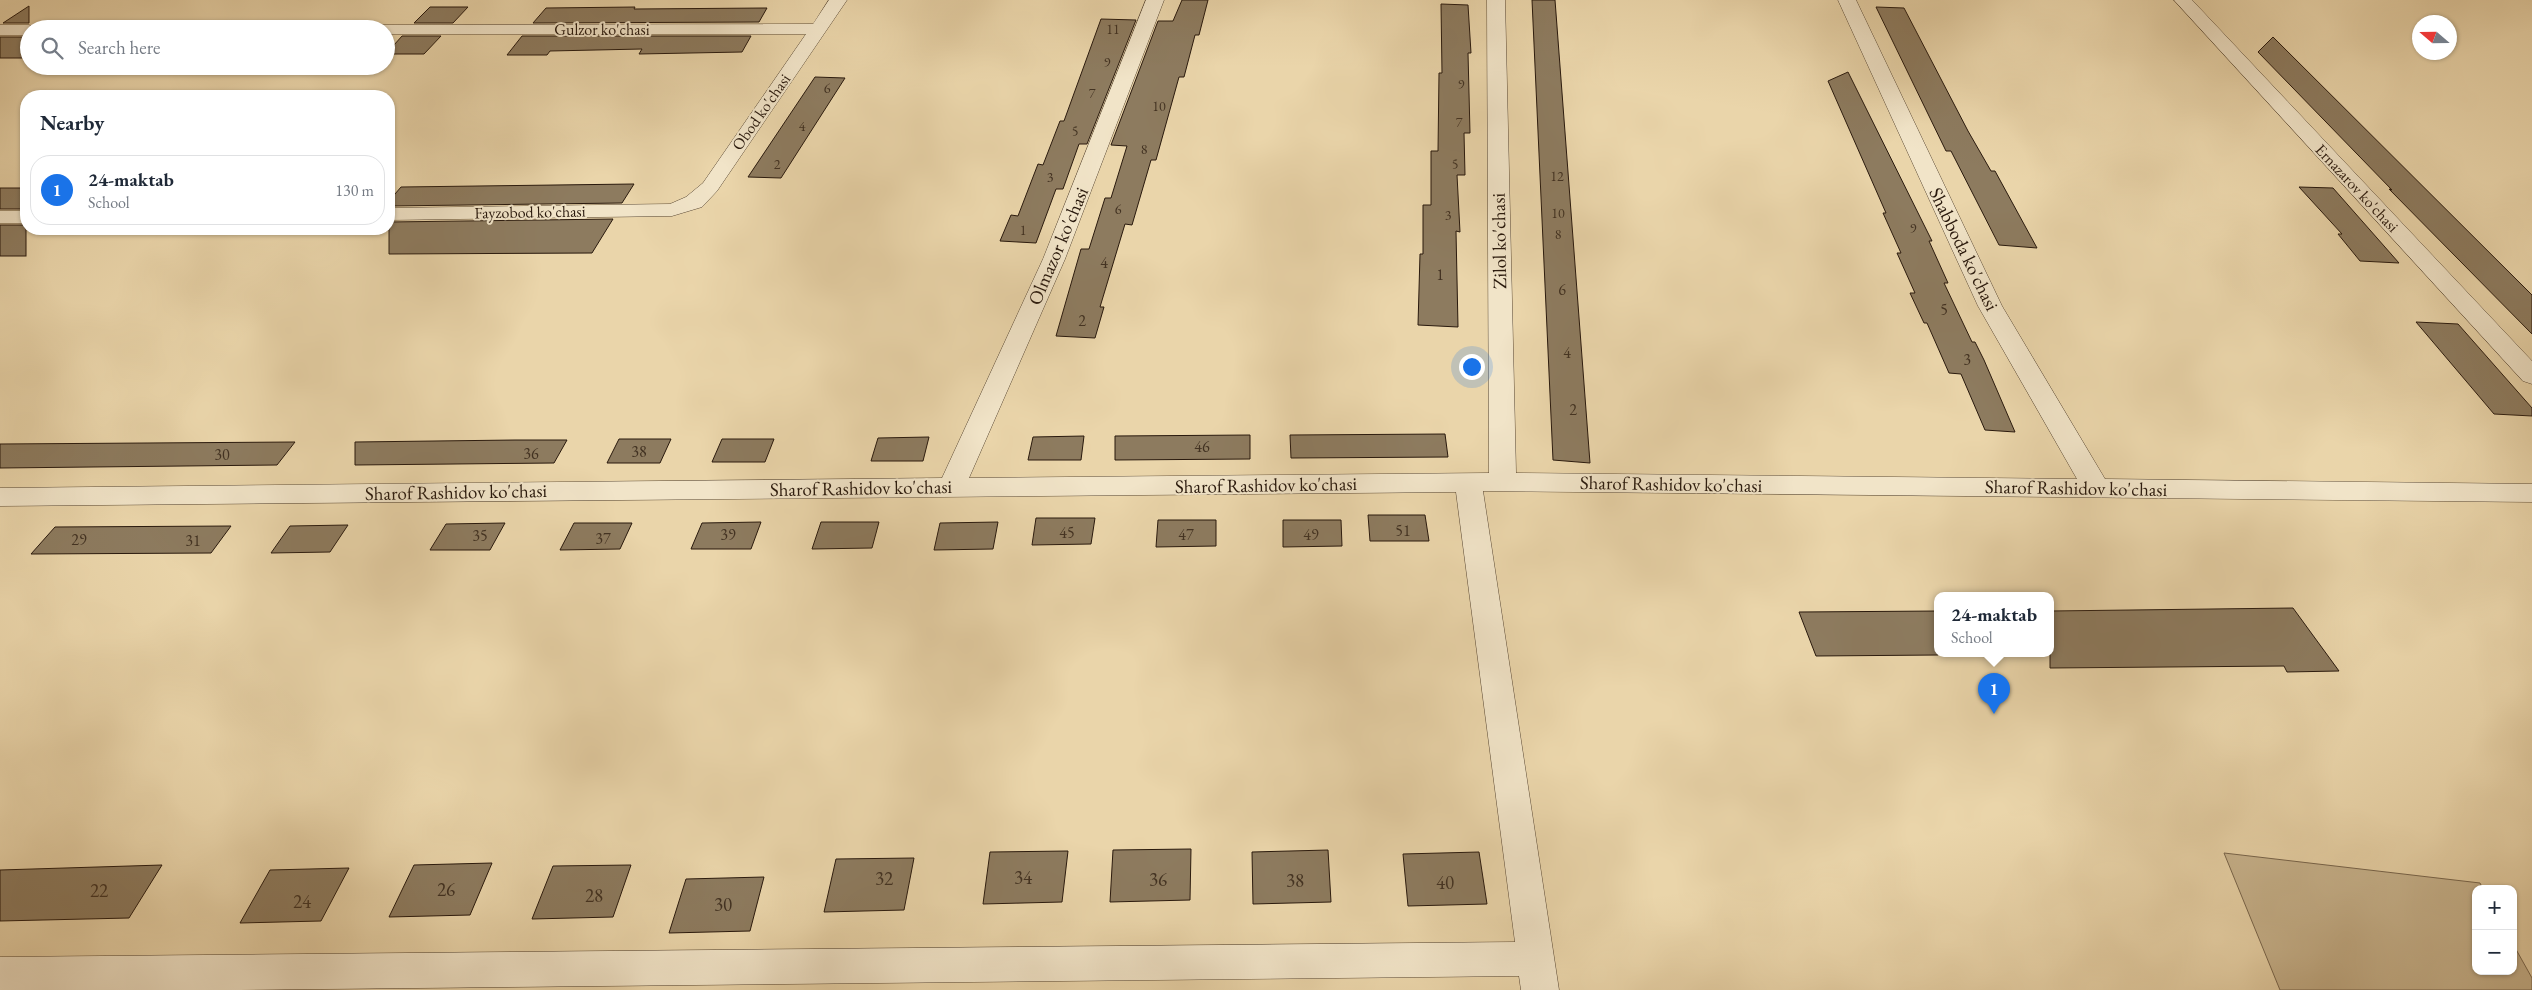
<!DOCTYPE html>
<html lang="en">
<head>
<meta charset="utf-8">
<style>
  body { margin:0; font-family:"EB Garamond",serif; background:#f6f6f7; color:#1f2937 }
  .controls { position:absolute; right:15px; bottom:15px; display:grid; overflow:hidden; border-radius:10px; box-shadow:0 1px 4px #0004 }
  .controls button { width:45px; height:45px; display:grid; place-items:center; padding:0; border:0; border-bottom:1px solid #e0e1e3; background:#fff; color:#1f2937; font:25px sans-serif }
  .compass { position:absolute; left:2412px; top:15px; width:45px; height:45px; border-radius:50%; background:#fff; box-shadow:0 1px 4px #0004; rotate:290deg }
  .you { position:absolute; left:1471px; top:366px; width:18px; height:18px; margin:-12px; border:4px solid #fff; border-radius:50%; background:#1a73e8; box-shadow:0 0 0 8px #1a73e833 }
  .badge { display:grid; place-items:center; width:32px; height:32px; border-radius:50%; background:#1a73e8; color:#fff; font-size:16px; font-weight:700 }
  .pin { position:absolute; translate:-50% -41px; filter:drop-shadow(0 1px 2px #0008) }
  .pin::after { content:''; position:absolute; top:26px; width:18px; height:15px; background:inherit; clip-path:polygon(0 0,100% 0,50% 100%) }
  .popup { position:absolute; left:1934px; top:592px; width:120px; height:65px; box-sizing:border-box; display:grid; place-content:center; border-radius:10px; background:#fff; filter:drop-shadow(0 1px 4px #0005); font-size:16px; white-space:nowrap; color:#747a83 }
  .popup b { font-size:19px; color:#1f2937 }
  .popup::after { content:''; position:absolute; left:50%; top:100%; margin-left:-10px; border:10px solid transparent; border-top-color:#fff }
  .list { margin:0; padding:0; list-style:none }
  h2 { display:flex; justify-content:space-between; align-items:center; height:65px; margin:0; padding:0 20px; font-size:21px }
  h2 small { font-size:16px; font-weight:400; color:#747a83 }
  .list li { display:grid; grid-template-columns:32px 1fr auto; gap:15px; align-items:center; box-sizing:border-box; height:70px; margin:0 10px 10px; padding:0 10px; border:1px solid #e0e1e3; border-radius:20px }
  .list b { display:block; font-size:19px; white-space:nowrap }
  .list p { margin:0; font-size:16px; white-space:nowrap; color:#747a83 }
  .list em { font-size:16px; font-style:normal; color:#747a83 }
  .icon { flex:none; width:28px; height:28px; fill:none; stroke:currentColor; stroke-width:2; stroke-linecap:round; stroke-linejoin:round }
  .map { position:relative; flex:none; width:2532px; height:990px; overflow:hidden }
  .search { position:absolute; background:#fff; box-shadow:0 1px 4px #0004; left:20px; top:20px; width:375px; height:55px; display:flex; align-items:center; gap:12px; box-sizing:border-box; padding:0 18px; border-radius:28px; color:#747a83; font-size:19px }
  .panel { position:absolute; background:#fff; box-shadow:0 1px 4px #0004; left:20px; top:90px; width:375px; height:145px; border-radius:20px }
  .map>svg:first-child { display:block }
  .green { fill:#c9b58f; stroke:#79674e }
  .building { fill:#8d7b5f; stroke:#29190d }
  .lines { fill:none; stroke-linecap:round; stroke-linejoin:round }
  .street-casing { stroke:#594834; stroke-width:1 }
  .street { fill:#f1e4c8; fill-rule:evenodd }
  .labels { text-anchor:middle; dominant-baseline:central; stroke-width:4; stroke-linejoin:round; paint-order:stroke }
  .far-number-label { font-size:14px; fill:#423222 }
  .far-street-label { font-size:16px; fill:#29190d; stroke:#f1e4c8 }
  .number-label { font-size:16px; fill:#423222 }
  .street-label { font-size:19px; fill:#29190d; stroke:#f1e4c8 }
  .near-number-label { font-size:19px; fill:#423222 }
</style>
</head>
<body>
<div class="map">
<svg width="2532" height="990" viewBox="0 0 2532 990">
  <rect width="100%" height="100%" fill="#ead5aa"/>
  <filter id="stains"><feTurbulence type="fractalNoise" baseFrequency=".004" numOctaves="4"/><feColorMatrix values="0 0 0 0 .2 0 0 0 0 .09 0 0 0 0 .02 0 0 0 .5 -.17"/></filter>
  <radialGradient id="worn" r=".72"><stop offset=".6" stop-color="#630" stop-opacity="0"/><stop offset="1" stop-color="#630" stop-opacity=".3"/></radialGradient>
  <path class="green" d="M2224 853 2480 883 2483 889H2476V971H2513V944L2532 978V990H2280Z"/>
  <g class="building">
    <path d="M1182 0H1208L1199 35H1195L1184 77H1179L1156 160H1151L1132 225 1125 224 1100 307H1104L1095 338 1056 336 1081 249H1089L1105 198H1111L1127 146 1111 145 1158 21H1173Z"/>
    <path d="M1532 0H1555L1590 463 1553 460Z"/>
    <path d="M1441 4 1468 5 1471 53H1468L1470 133H1464L1465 175H1457L1460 232 1456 231 1458 327 1418 325 1420 254H1423V205H1431V151H1438L1439 73H1442Z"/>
    <path d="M29 6V23H3Z"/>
    <path d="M430 7H468L453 23H414Z"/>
    <path d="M635 7 634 9 767 8 759 22 533 23 546 8Z"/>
    <path d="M1876 7 1904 8 1968 131 1991 171H1995L2037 248 1999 245 1951 151H1946Z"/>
    <path d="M1101 19 1136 20 1087 144H1079L1063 189H1056L1036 243 1000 241 1011 215 1018 216 1038 164 1043 165 1060 121H1064Z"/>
    <path d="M402 36H441L424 54H386Z"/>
    <path d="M522 36H751L742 52 639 54 642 49 550 51 547 55H507Z"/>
    <rect x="0" y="37" width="29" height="21"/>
    <path d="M2273 37 2532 295V334L2389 189 2392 190 2258 52Z"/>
    <path d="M1848 72 1932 241H1929L1948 283H1944L1972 342H1975L1984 360 2015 432 1985 430 1961 374 1949 373 1927 323H1924L1910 293H1915L1897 253H1901L1883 213H1886L1828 81Z"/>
    <path d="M815 77 845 78 781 178 748 177Z"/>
    <path d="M634 184 622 203 389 206V201L401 187Z"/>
    <path d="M2299 187 2333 188 2399 263 2360 261 2338 234H2342Z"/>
    <rect x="0" y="188" width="26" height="21"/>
    <path d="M613 219 592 253 389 254V222Z"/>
    <rect x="0" y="225" width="26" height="31"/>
    <path d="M2416 322 2458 324 2532 408V416L2494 414Z"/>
    <path d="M1445 434 1448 457 1291 458 1290 435Z"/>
    <path d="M1250 435V459L1115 460V436Z"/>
    <path d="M1084 436 1081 460H1028L1033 437Z"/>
    <path d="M929 437 923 461H871L878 438Z"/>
    <path d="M619 439H671L660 463H607Z"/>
    <path d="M722 439H774L765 462H712Z"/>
    <path d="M515 440H567L554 463 355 465V442Z"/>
    <path d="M295 442 277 465 0 468V444Z"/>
    <path d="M1368 515H1425L1429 541H1370Z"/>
    <path d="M1036 518H1095L1091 544 1032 545Z"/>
    <path d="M1158 520H1216V546L1156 547Z"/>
    <path d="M1283 520H1341L1342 546 1283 547Z"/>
    <path d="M761 522 751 549H691L702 523Z"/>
    <path d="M821 522H879L872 548 812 549Z"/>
    <path d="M998 522 993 549 934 550 940 523Z"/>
    <path d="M505 523 490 550H430L446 524Z"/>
    <path d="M574 523H632L620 549 560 550Z"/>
    <path d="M348 525 330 552 271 553 290 526Z"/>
    <path d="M231 526 211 553 31 554 55 527Z"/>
    <path d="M2293 608 2339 671 2287 672 2284 666 2050 668V611Z"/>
    <path d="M1938 611V655L1816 656 1799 612Z"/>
    <path d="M1191 849 1190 900 1110 902 1113 850Z"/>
    <path d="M1328 850 1331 902 1253 904 1252 852Z"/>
    <path d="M1068 851 1062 902 983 904 990 852Z"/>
    <path d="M1479 852 1487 904 1408 906 1403 854Z"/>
    <path d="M914 858 904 910 824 912 836 859Z"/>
    <path d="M492 863 470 915 389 917 414 865Z"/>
    <path d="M162 865 129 918 0 921V870Z"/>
    <path d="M631 865 613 917 532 919 553 866Z"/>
    <path d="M349 868 321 921 240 923 270 870Z"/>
    <path d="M764 877 750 931 669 933 686 879Z"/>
  </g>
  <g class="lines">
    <g class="street-casing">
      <g id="street">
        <path d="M829 0H847L717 191 702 207 672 216 389 220V208L670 204 686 197 703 183 806 34H386V29H377L380 25 813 24Z"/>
        <path d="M1146 0H1164L1065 259 969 478 1489 473 1487 0H1505L1516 473 2077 479 1978 306 1838 0H1856L2002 306 2105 479 2532 484V502L1483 491 1559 990H1521L1519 976 240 990H0V957L1515 942 1456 492 0 506V488L942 478 1043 259Z"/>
        <path d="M2174 0H2192L2532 361V384L2523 381Z"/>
        <path d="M0 25H29L37 29H29V35H0Z"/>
        <rect x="0" y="211" width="26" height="12"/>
      </g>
    </g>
    <use href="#street" class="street"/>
  </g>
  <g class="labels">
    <g class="far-number-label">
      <text x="1113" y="29">11</text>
      <text x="1107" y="62">9</text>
      <text x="1461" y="84">9</text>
      <text x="827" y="88">6</text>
      <text x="1092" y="93">7</text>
      <text x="1159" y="106">10</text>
      <text x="1459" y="122">7</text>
      <text x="802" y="126">4</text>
      <text x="1075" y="131">5</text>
      <text x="1144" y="149">8</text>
      <text x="777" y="164">2</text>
      <text x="1455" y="164">5</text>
      <text x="1557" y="176">12</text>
      <text x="1050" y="177">3</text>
      <text x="1118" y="209">6</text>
      <text x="1558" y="213">10</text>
      <text x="1448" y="215">3</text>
      <text x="1913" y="228">9</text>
      <text x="1023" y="230">1</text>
      <text x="1558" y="234">8</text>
    </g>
    <g class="far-street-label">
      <text x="602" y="29">Gulzor ko'chasi</text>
      <text transform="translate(761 112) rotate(-55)">Obod ko'chasi</text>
      <text transform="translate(2357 188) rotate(47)">Ernazarov ko'chasi</text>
      <text transform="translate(530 212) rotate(-1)">Fayzobod ko'chasi</text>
    </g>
    <g class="number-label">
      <text x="1104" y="262">4</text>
      <text x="1440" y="274">1</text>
      <text x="1562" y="289">6</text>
      <text x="1944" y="309">5</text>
      <text x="1082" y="320">2</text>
      <text x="1567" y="352">4</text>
      <text x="1967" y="359">3</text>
      <text x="1573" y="409">2</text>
      <text x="1202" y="446">46</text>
      <text x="639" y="451">38</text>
      <text x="531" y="453">36</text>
      <text x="222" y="454">30</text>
      <text x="1403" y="530">51</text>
      <text x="1067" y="532">45</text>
      <text x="728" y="534">39</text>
      <text x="1186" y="534">47</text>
      <text x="1311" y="534">49</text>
      <text x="480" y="535">35</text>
      <text x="603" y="538">37</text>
      <text x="79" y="539">29</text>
      <text x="193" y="540">31</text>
    </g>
    <g class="street-label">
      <text transform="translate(1499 241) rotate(-91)">Zilol ko'chasi</text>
      <text transform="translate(1058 246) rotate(-67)">Olmazor ko'chasi</text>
      <text transform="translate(1964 249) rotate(64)">Shabboda ko'chasi</text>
      <text transform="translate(1671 484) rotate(1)">Sharof Rashidov ko'chasi</text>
      <text transform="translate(1266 485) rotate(-1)">Sharof Rashidov ko'chasi</text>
      <text transform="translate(861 488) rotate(-1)">Sharof Rashidov ko'chasi</text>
      <text transform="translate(2076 488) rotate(1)">Sharof Rashidov ko'chasi</text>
      <text transform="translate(456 492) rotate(-1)">Sharof Rashidov ko'chasi</text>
    </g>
    <g class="near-number-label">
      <text x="1023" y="877">34</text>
      <text x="884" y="878">32</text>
      <text x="1158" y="879">36</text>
      <text x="1295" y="880">38</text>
      <text x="1445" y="882">40</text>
      <text x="446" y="889">26</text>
      <text x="99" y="890">22</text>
      <text x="594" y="895">28</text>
      <text x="302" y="901">24</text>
      <text x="723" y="904">30</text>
    </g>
  </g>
  <rect width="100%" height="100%" filter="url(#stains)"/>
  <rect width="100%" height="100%" fill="url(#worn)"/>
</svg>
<div class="controls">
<button>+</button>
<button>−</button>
</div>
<svg class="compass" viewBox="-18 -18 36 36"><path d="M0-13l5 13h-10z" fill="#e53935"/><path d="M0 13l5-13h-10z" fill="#747a83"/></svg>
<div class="you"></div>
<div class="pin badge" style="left:1994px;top:714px">1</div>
<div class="popup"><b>24-maktab</b>School</div>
<div class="search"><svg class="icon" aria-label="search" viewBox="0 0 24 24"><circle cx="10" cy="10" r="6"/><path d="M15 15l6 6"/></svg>Search here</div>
<section class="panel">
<h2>Nearby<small></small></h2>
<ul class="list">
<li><span class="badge">1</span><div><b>24-maktab</b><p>School</p></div><em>130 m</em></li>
</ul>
</section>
</div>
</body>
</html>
